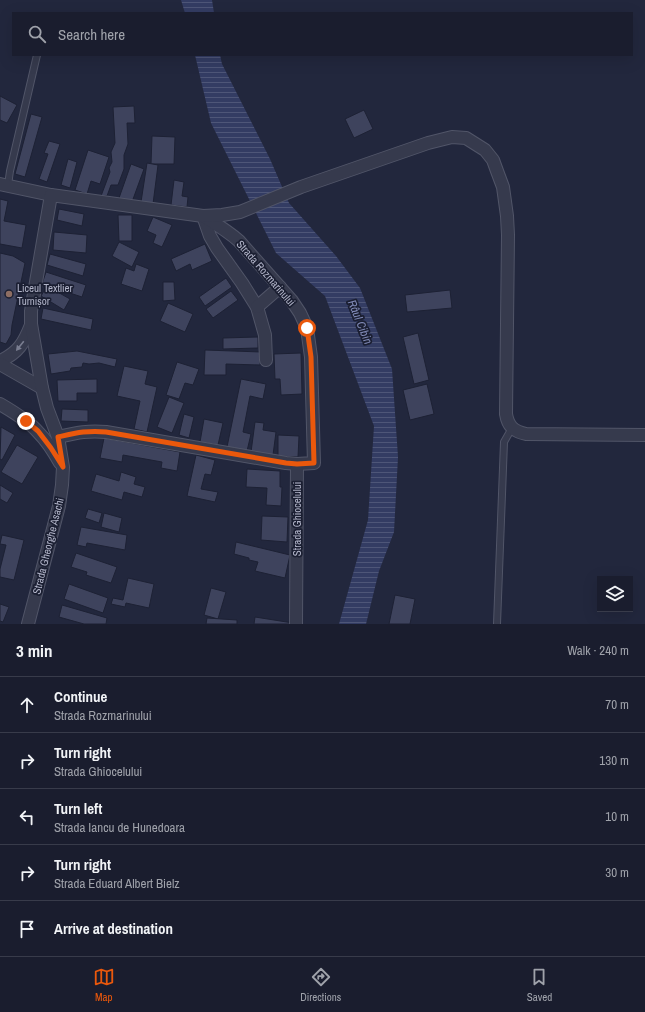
<!DOCTYPE html>
<html lang="en">
<head>
<meta charset="utf-8">
<style>
  body { margin:0; font-family:"Archivo Narrow",sans-serif; background:#272a3a; color:#f1f3f6 }
  .controls { position:absolute; right:12px; bottom:12px; display:grid; overflow:hidden; border-radius:0px; box-shadow:0 4px 16px #0002 }
  .controls button { width:36px; height:36px; display:grid; place-items:center; padding:0; border:0; border-bottom:1px solid #383b4a; background:#1a1d2e; color:#f1f3f6; font:20px sans-serif }
  .stop { position:absolute; width:12px; height:12px; margin:-9px; border:3px solid #ea580c; border-radius:50%; background:#fff }
  .stop.end { background:#ea580c; border-color:#fff; box-shadow:0 1px 4px #0008 }
  .list { margin:0; padding:0; list-style:none }
  h2 { display:flex; justify-content:space-between; align-items:center; height:52px; margin:0; padding:0 16px; font-size:17px }
  h2 small { font-size:13px; font-weight:400; color:#9fa2aa }
  .list li { display:grid; grid-template-columns:26px 1fr auto; gap:12px; align-items:center; box-sizing:border-box; height:56px; padding:0 16px; border-top:1px solid #383b4a }
  .list b { display:block; font-size:15px; white-space:nowrap }
  .list p { margin:0; font-size:13px; white-space:nowrap; color:#9fa2aa }
  .list em { font-size:13px; font-style:normal; color:#9fa2aa }
  .icon { flex:none; width:22px; height:22px; fill:none; stroke:currentColor; stroke-width:2; stroke-linecap:round; stroke-linejoin:round }
  .map { position:relative; flex:none; width:645px; height:624px; overflow:hidden }
  .search { position:absolute; background:#1a1d2e; box-shadow:0 4px 16px #0002; left:12px; right:12px; top:12px; height:44px; display:flex; align-items:center; gap:10px; box-sizing:border-box; padding:0 14px; border-radius:0px; color:#9fa2aa; font-size:15px }
  .sheet { height:332px; background:#1a1d2e }
  nav { display:flex; justify-content:space-around; align-items:center; box-sizing:border-box; height:56px; border-top:1px solid #383b4a; background:#1a1d2e; font-size:11px; color:#9fa2aa }
  nav a { display:grid; justify-items:center; gap:2px }
  nav .on { color:#ea580c }
  .map>svg:first-child { display:block }
  .water { fill:url(#water-rules) }
  .building { fill:#3e435d; stroke:#1d2134 }
  .lines { fill:none; stroke-linecap:round; stroke-linejoin:round }
  .service-casing { stroke:#515568; stroke-width:8 }
  .minor-casing { stroke:#515568; stroke-width:14 }
  .tertiary-casing { stroke:#515568; stroke-width:14 }
  .service { stroke:#363a4d; stroke-width:6 }
  .minor { stroke:#363a4d; stroke-width:12 }
  .tertiary { stroke:#363a4d; stroke-width:12 }
  .oneway { fill:#7a7e91 }
  .route { stroke:#ea580c; stroke-width:5 }
  .education-dot { fill:#8d6e63; stroke:#1b1f32; stroke-width:1.5 }
  .labels { text-anchor:middle; dominant-baseline:central; stroke-width:3.5; stroke-linejoin:round; paint-order:stroke }
  .street-label { font-size:11px; fill:#b2b5c9; stroke:#1b1f32 }
  .poi-label { font-size:11px; fill:#b2b5c9; stroke:#1b1f32; text-anchor:start }
  .water-label { font-size:12px; font-style:italic; fill:#808ab6; stroke:#1b1f32 }
</style>
</head>
<body>
<div class="map">
<svg width="645" height="624" viewBox="0 0 645 624">
  <defs>
    <pattern id="water-rules" width="6" height="5" patternUnits="userSpaceOnUse"><rect width="6" height="5" fill="#333c63"/><path d="M0 2.5h6" fill="none" stroke="#4e5678"/></pattern>
  </defs>
  <rect width="100%" height="100%" fill="#22273d"/>
  <g class="water">
    <path d="M181 0H212L214 13H185Z"/>
    <path d="M195 55H220L222 64 270 159 289 203 336 256 360 288 392 369 398 457 394 532 379 571 366 624H339L368 520 374 426 325 296 276 253 211 123Z"/>
  </g>
  <g class="building">
    <path d="M0 96 17 105 7 123 0 120Z"/>
    <path d="M134 106 135 123H127L128 144 124 155V169L118 185H111L107 196H101L110 172 109 168 112 162 111 152 115 143 113 107Z"/>
    <path d="M364 110 373 129 354 138 345 119Z"/>
    <path d="M31 114 42 117 25 177 15 174Z"/>
    <path d="M152 136 175 137 174 164H151Z"/>
    <path d="M49 141 60 144 47 182 39 179 48 154 44 153Z"/>
    <path d="M88 150 109 157 100 184 91 181 87 194 75 190Z"/>
    <path d="M68 159 77 162 70 188 61 185Z"/>
    <path d="M147 163 158 165 153 204 141 202Z"/>
    <path d="M131 164 144 169 132 202 119 198Z"/>
    <path d="M174 180 184 182 182 196 188 197 187 207 171 205Z"/>
    <path d="M0 199 8 201 4 221 26 225 22 248 0 244Z"/>
    <path d="M59 209 84 214 82 226 57 220Z"/>
    <path d="M118 215H132V241H119Z"/>
    <path d="M153 217 172 225 162 247 153 243 156 235 147 231Z"/>
    <path d="M54 232 87 235 86 253 53 250Z"/>
    <path d="M119 242 139 252 132 267 112 256Z"/>
    <path d="M205 244 212 261 192 270 190 264 176 271 171 259Z"/>
    <path d="M0 253 13 256 25 263 12 325 11 335 6 344 0 342Z"/>
    <path d="M50 254 86 264 83 276 47 265Z"/>
    <path d="M136 264 149 269 142 291 121 284 126 268 134 271Z"/>
    <path d="M46 272 86 285 82 297 42 284Z"/>
    <path d="M226 278 232 287 205 306 199 297Z"/>
    <path d="M163 282H174L175 300 163 301Z"/>
    <path d="M47 286 70 299 64 310 41 296Z"/>
    <path d="M450 290 452 308 407 312 405 295Z"/>
    <path d="M231 291 238 300 213 318 206 309Z"/>
    <path d="M168 303 193 314 185 332 160 321Z"/>
    <path d="M43 308 93 319 91 330 41 319Z"/>
    <path d="M418 333 429 380 414 384 403 337Z"/>
    <path d="M258 337V348L223 349V338Z"/>
    <path d="M205 350 261 352 260 365 226 364V375H204Z"/>
    <path d="M77 351 117 359 115 367 99 363 89 364 83 363 82 367 71 368 70 371 51 374 48 354Z"/>
    <path d="M301 353 302 394 281 395 280 379H275L274 354Z"/>
    <path d="M177 362 199 369 193 385 185 383 179 399 166 395Z"/>
    <path d="M124 366 148 371 145 384 157 387 147 432 134 429 140 401 117 396Z"/>
    <path d="M97 379V393H77V401H58L57 380Z"/>
    <path d="M241 379 266 384 263 399 250 396 243 432 251 434 247 451 227 447Z"/>
    <path d="M427 384 434 414 410 420 403 390Z"/>
    <path d="M169 397 184 403 172 433 157 427Z"/>
    <path d="M62 409 88 410V422L61 421Z"/>
    <path d="M184 414 194 417 189 438 179 435Z"/>
    <path d="M204 419 223 423 218 445 200 442Z"/>
    <path d="M255 422 264 423 263 430 276 432 273 455 251 452Z"/>
    <path d="M1 427 15 435 2 460 0 459Z"/>
    <path d="M278 435 299 436 298 457 278 456Z"/>
    <path d="M104 438 180 452 177 471 161 468 162 462 123 455 122 462 100 458Z"/>
    <path d="M17 445 38 457 22 484 1 472Z"/>
    <path d="M196 455 215 460 211 475 205 474 201 489 218 492 215 502 187 496Z"/>
    <path d="M247 469 280 471V487H282L281 506 266 505 267 488 246 487Z"/>
    <path d="M121 472 136 477 134 484 145 487 142 497 124 492 122 500 91 491 96 474 119 481Z"/>
    <path d="M0 485 13 493 7 503 0 499Z"/>
    <path d="M88 509 102 513 99 523 85 518Z"/>
    <path d="M104 513 122 518 119 532 101 527Z"/>
    <path d="M262 516 288 517 287 542 261 540Z"/>
    <path d="M81 527 127 535 125 550 87 543 86 547 77 545Z"/>
    <path d="M2 535 24 540 14 580 0 577V569L6 545 0 544Z"/>
    <path d="M236 542 290 555 285 578 255 571 258 562 249 560V558L234 554Z"/>
    <path d="M76 553 117 567 111 583 86 575 87 572 71 567Z"/>
    <path d="M128 578 154 584 149 608 126 603 125 607 111 604 113 598 123 600Z"/>
    <path d="M69 584 108 598 103 613 64 599Z"/>
    <path d="M211 588 226 592 218 619 204 615Z"/>
    <path d="M395 595 415 599 410 624H389Z"/>
    <path d="M0 604 9 607 3 622 0 621Z"/>
    <path d="M62 605 107 618 106 624H84L59 617Z"/>
    <path d="M255 617 293 623 292 624H254Z"/>
    <path d="M207 618 237 620V624H206Z"/>
  </g>
  <g class="lines">
    <g class="service-casing">
      <g id="service">
        <path d="M8 185 10 171 37 55"/>
        <path d="M497 624 504 442 512 428"/>
      </g>
    </g>
    <g class="minor-casing">
      <g id="minor">
        <path d="M0 184 51 195"/>
        <path d="M203 216 210 236 217 248 242 283 257 307 265 335 266 360"/>
        <path d="M257 307 280 287"/>
        <path d="M58 437C76 433 88 430 106 432L286 463 297 464 314 463 311 357 307 328 300 313 292 301 239 241C228 231 216 224 203 216"/>
        <path d="M296 624 297 464"/>
      </g>
    </g>
    <g class="tertiary-casing">
      <g id="tertiary">
        <path d="M0 361C18 353 24 343 31 325"/>
        <path d="M0 364 42 388"/>
        <path d="M0 404C12 411 29 421 38 432 47 441 54 452 60 463"/>
        <path d="M28 624 59 506 62 485 63 467 58 437 47 408 42 388 31 324V311L51 195 203 216 222 215 240 212 301 187 428 143 452 137 466 138 485 150 493 160 497 171 503 187 507 216 508 235 506 414C508 426 513 431 526 434L645 435"/>
      </g>
    </g>
    <use href="#service" class="service"/>
    <use href="#minor" class="minor"/>
    <use href="#tertiary" class="tertiary"/>
  </g>
  <defs><path id="oneway-solid" d="M-6-.8H1V-3.2L6.5 0L1 3.2V.8H-6Z"/></defs>
  <use class="oneway" href="#oneway-solid" transform="translate(20 346) rotate(129)"/>
  <g class="lines">
    <path class="route" d="M26 421 38 431 51 448 63 467 58 437C76 433 88 430 106 432L286 463 297 464 314 463 311 357 307 328"/>
  </g>
  <circle class="education-dot" cx="9" cy="294" r="4"/>
  <g class="labels">
    <g class="street-label">
      <text transform="translate(266 273) rotate(49)">Strada Rozmarinului</text>
      <text transform="translate(297 519) rotate(-90)">Strada Ghiocelului</text>
      <text transform="translate(48 546) rotate(-76)">Strada Gheorghe Asachi</text>
    </g>
    <g class="poi-label">
      <text x="17" y="288">Liceul Textlier<tspan x="17" dy="13">Turnișor</tspan></text>
    </g>
    <g class="water-label">
      <text transform="translate(360 322) rotate(68)">Râul Cibin</text>
    </g>
  </g>
</svg>
<div class="controls">
<button><svg class="icon" aria-label="layers" viewBox="0 0 24 24"><path d="M12 4l9 5-9 5-9-5zM3 14l9 5 9-5"/></svg></button>
</div>
<div class="stop" style="left:307px;top:328px"></div>
<div class="stop end" style="left:26px;top:421px"></div>
<div class="search"><svg class="icon" aria-label="search" viewBox="0 0 24 24"><circle cx="10" cy="10" r="6"/><path d="M15 15l6 6"/></svg>Search here</div>
</div>
<section class="sheet">
<h2>3 min<small>Walk · 240 m</small></h2>
<ul class="list">
<li><svg class="icon" aria-label="ahead" viewBox="0 0 24 24"><path d="M12 20V5M6 11l6-6 6 6"/></svg><div><b>Continue</b><p>Strada Rozmarinului</p></div><em>70 m</em></li>
<li><svg class="icon" aria-label="right" viewBox="0 0 24 24"><path d="M7 20v-9h11M14 6l5 5-5 5"/></svg><div><b>Turn right</b><p>Strada Ghiocelului</p></div><em>130 m</em></li>
<li><svg class="icon" aria-label="left" viewBox="0 0 24 24"><path d="M17 20v-9H6M10 6l-5 5 5 5"/></svg><div><b>Turn left</b><p>Strada Iancu de Hunedoara</p></div><em>10 m</em></li>
<li><svg class="icon" aria-label="right" viewBox="0 0 24 24"><path d="M7 20v-9h11M14 6l5 5-5 5"/></svg><div><b>Turn right</b><p>Strada Eduard Albert Bielz</p></div><em>30 m</em></li>
<li><svg class="icon" aria-label="arrive" viewBox="0 0 24 24"><path d="M6 21V4h12l-3 4 3 4H6"/></svg><div><b>Arrive at destination</b></div></li>
</ul>
</section>
<nav>
<a class="on"><svg class="icon" aria-label="map" viewBox="0 0 24 24"><path d="M3 6l6-2 6 2 6-2v14l-6 2-6-2-6 2zM9 4v14M15 6v14"/></svg>Map</a>
<a><svg class="icon" aria-label="directions" viewBox="0 0 24 24"><path d="M12 3l9 9-9 9-9-9zM9 14v-3h6M13 9l2 2-2 2"/></svg>Directions</a>
<a><svg class="icon" aria-label="saved" viewBox="0 0 24 24"><path d="M7 4h10v16l-5-4-5 4z"/></svg>Saved</a>
</nav>
</body>
</html>
